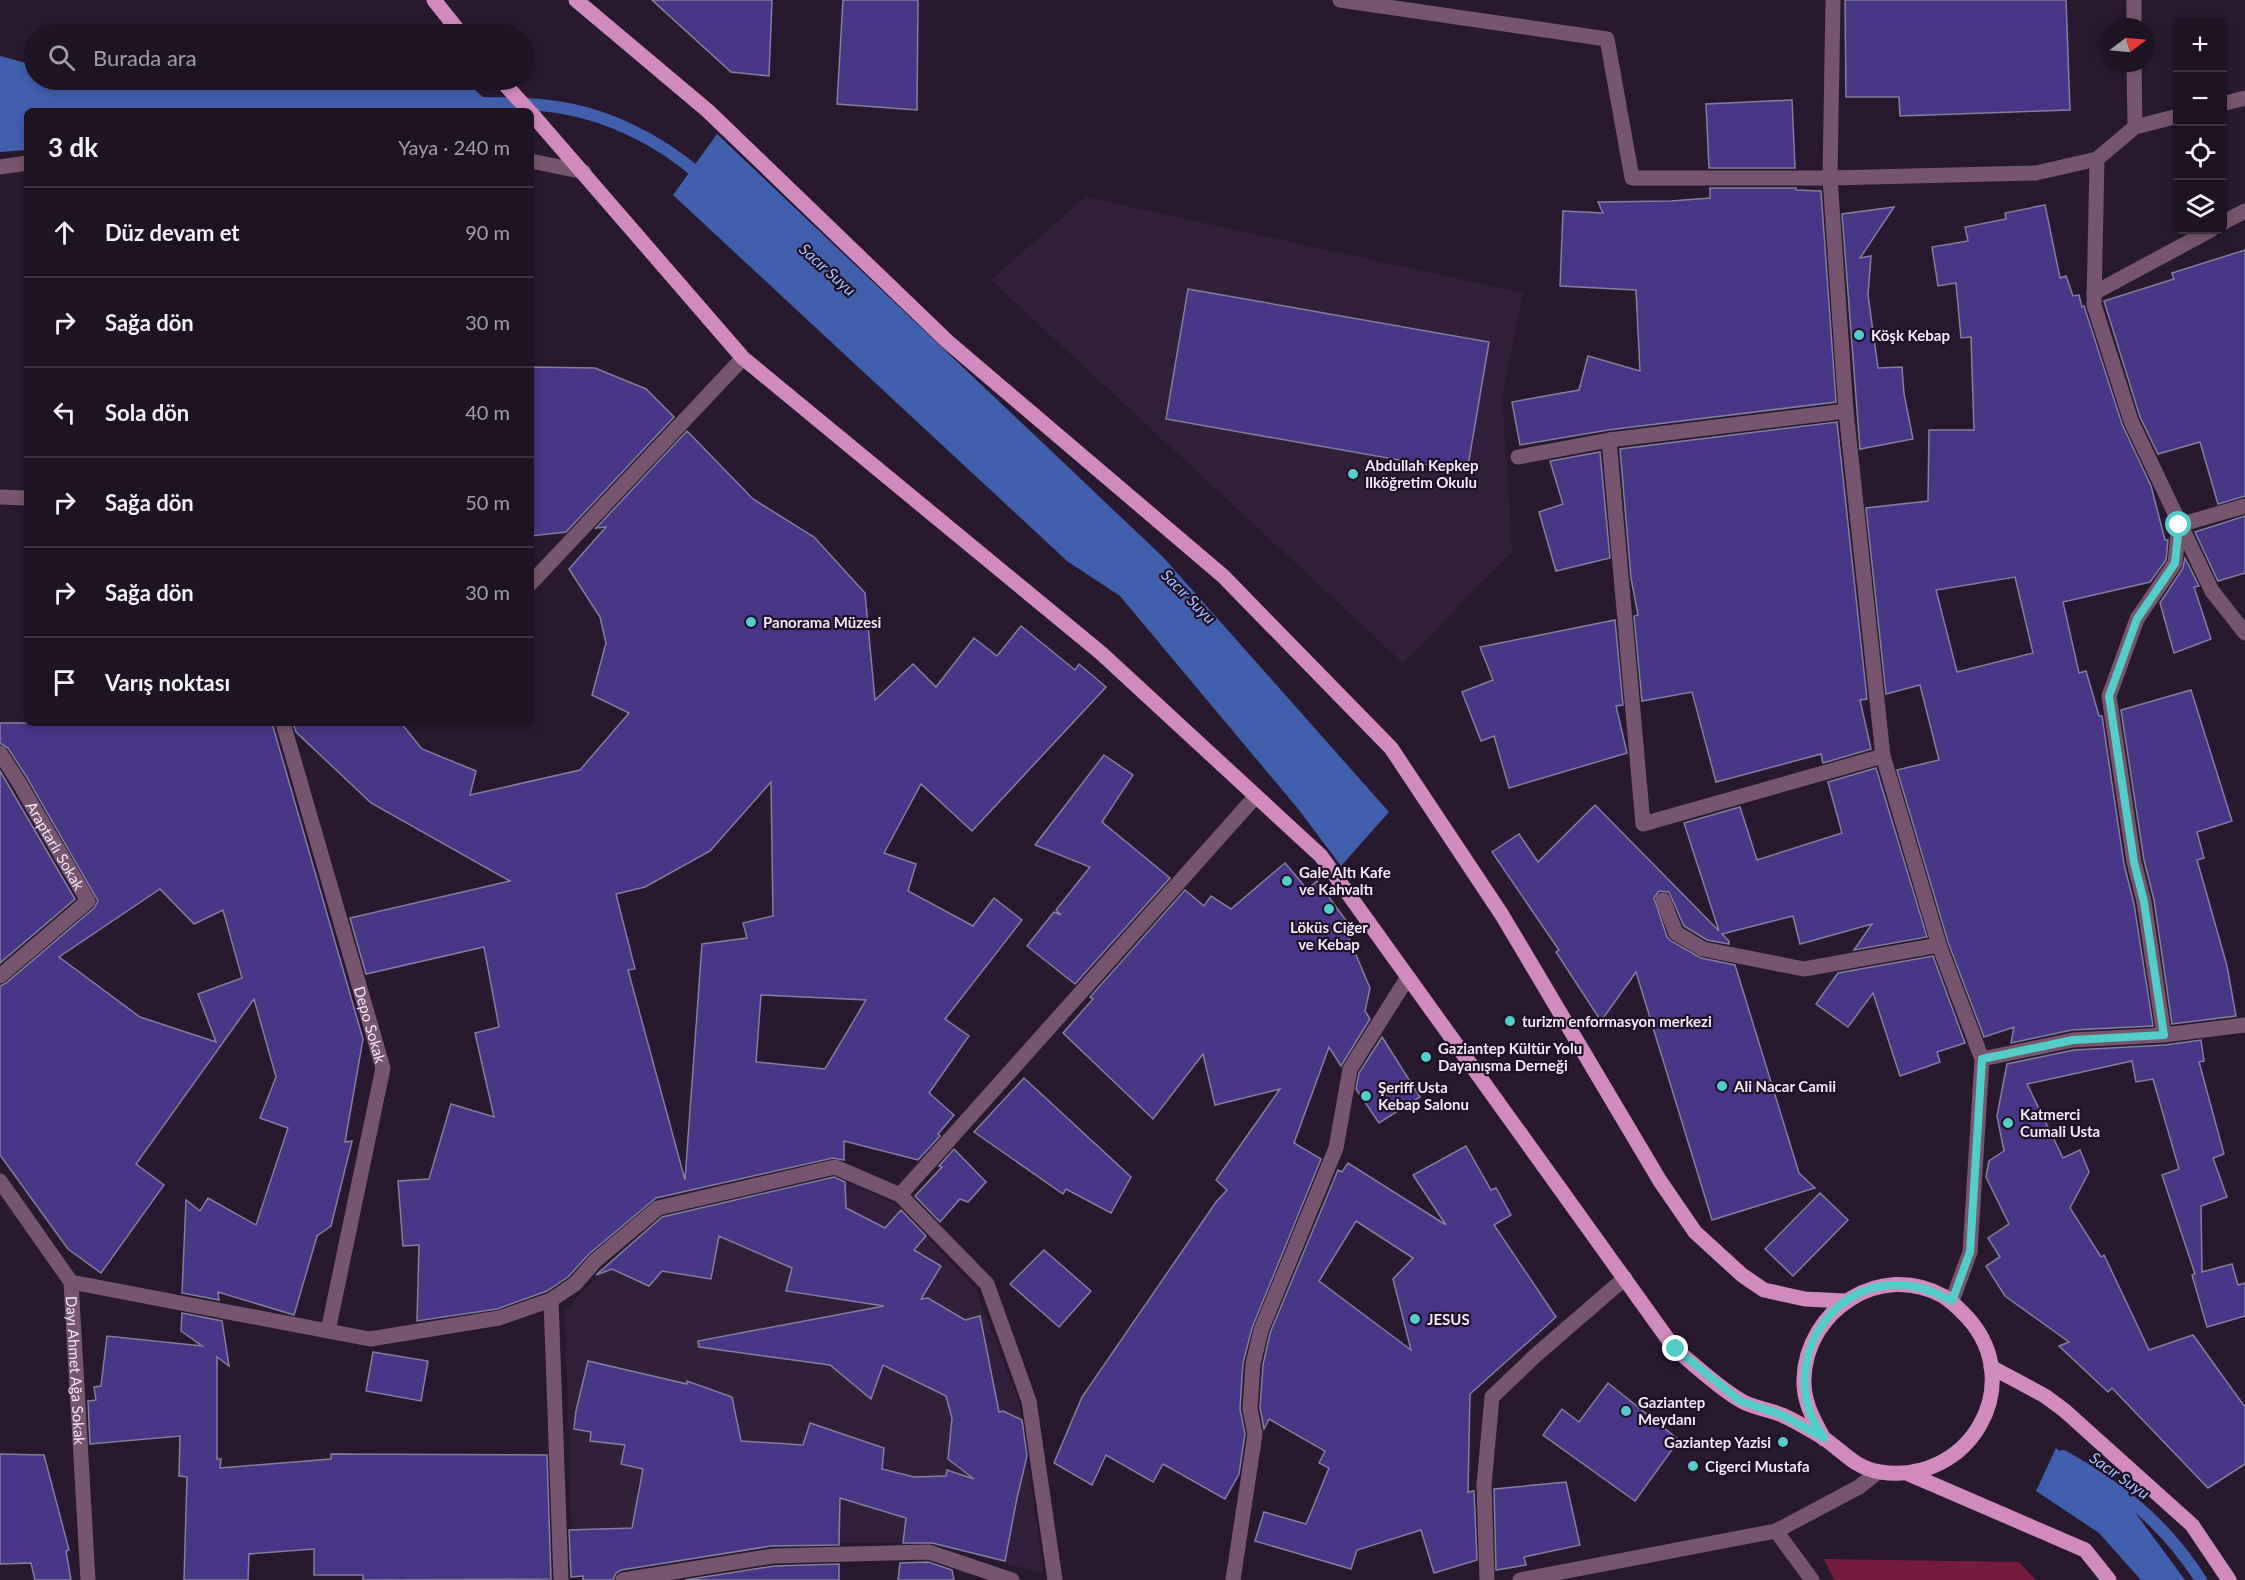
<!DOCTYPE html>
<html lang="tr">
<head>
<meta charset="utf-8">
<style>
  body { margin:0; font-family:Lato,sans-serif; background:#2b2030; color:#f1f3f6 }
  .controls { position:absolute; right:18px; top:18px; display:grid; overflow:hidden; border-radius:9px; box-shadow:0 3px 9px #0003 }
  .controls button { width:54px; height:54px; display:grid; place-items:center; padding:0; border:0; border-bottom:2px solid #3c3241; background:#1e1323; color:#f1f3f6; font:30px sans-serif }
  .compass { position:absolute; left:2101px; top:18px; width:54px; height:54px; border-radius:50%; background:#1e1323; box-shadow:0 3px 9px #0003; rotate:74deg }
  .stop { position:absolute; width:18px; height:18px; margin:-14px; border:4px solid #53cdca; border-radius:50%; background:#fff }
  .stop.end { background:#53cdca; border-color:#fff; box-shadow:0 2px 6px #0008 }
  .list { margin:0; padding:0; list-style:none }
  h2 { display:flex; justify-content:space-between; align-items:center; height:78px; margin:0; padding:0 24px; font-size:26px }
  h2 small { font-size:20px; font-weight:400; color:#a19ea6 }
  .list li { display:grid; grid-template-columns:39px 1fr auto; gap:18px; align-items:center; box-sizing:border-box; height:90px; padding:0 24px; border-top:2px solid #3c3241 }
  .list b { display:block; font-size:22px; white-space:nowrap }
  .list em { font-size:20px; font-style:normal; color:#a19ea6 }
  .icon { flex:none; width:33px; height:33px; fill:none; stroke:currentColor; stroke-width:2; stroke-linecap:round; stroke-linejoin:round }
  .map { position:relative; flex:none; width:2245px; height:1580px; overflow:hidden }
  .search { position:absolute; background:#1e1323; box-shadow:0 3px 9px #0003; left:24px; top:24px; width:510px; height:66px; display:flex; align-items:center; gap:15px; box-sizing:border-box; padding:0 21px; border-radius:33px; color:#a19ea6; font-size:22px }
  .panel { position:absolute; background:#1e1323; box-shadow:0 3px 9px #0003; left:24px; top:108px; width:510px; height:618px; border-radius:9px }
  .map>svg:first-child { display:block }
  .built { fill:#32203b }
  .green { fill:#741d3e }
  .water { fill:#4060ae }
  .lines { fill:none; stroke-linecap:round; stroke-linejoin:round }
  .stream { stroke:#4060ae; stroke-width:12 }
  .building { fill:#473586; stroke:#827f9d; stroke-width:1.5; fill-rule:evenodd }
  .minor { stroke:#78556e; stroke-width:15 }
  .major { stroke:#d18abd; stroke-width:15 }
  .route { stroke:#53cdca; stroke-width:8 }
  .poi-dot { fill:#53cdca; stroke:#1e1025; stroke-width:2 }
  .labels { text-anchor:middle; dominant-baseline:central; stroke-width:4.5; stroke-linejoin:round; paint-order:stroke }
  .poi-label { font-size:15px; font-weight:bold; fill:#f3eaf9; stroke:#1e1025; text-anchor:start }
  .street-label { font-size:15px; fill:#f3eaf9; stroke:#1e1025 }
  .water-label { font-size:16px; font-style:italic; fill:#a3c0ff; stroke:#1e1025 }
</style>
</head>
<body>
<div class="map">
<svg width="2245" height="1580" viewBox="0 0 2245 1580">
  <rect width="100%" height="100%" fill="#28192f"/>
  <g class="built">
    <path d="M1085 197 1523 293 1502 396 1512 552 1403 663 991 280Z"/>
    <path d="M840 1179 898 1206 976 1290 1019 1402 1044 1574 931 1543H772L573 1576 565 1311 599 1274 665 1218Z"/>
  </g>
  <path class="green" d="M1824 1559 2019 1562 2036 1580H1834Z"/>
  <g class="water">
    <path d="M0 56 34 65V80H84L105 85 253 80H465L497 111H27V150L0 152Z"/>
    <path d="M717 134 1163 557 1389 812 1341 866 1299 810 1120 596 1067 561 673 195Z"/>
    <path d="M2056 1448 2134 1511 2185 1580H2141L2099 1533 2036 1491Z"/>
  </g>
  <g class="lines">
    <g class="stream">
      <path d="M475 103C497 103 519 103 540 105 601 110 658 138 703 178"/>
      <path d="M2063 1456C2121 1488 2165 1524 2201 1580"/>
    </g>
  </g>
  <g class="building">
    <path d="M652 0H772L769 76 731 72Z"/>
    <path d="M843 0H918L917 110 837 104Z"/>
    <path d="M1845 0H2066L2070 110 1900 116 1899 97H1846Z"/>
    <path d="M1792 100 1795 168H1709L1706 104Z"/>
    <path d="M1710 188H1796V190L1821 191 1836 402 1608 430 1520 445 1512 402 1579 390 1588 356 1640 371 1636 290 1560 286 1563 211 1603 213 1598 202 1671 201 1710 198Z"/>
    <path d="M2045 205 2060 278 2066 276 2073 296 2079 295 2082 307 2084 306 2122 424 2151 486 2165 540H2168L2166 560 2150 582 2063 602 2079 673 2086 671 2099 716H2102L2124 864 2134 904 2153 1026 2072 1030 2011 1043 2014 1027 1984 1037 1948 942 1897 770 1939 760 1920 685 1886 694 1866 508 1928 501 1929 430H1974L1971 337 1961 338 1956 283 1938 286 1932 247 1968 241 1965 227 2006 219 2005 213ZM2015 577 2033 653 1957 672 1936 590Z"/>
    <path d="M1894 207 1860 258 1871 256 1868 295 1878 368 1902 367 1904 394 1913 439 1860 449 1842 214Z"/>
    <path d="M2245 250V496L2218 504 2200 442 2158 454 2140 417 2104 301 2174 279 2172 273Z"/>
    <path d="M1188 289 1489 342 1467 472 1166 419Z"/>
    <path d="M531 367 595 368 646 389 674 417 566 532 531 536Z"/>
    <path d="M1837 422 1867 699 1860 700 1871 749 1823 763 1821 754 1716 782 1692 692 1642 701 1634 616 1638 615 1631 578 1620 449Z"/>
    <path d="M687 431 753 499 814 537 865 593 875 700 913 664 936 687 974 638 997 656 1021 626 1075 670 1079 664 1106 687 972 831 921 784 884 853 916 864 908 891 973 926 994 898 1022 920 945 1019 969 1036 929 1093 954 1115 938 1134 940 1136 918 1160 844 1141V1160L833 1158 656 1198 589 1254 568 1277 547 1291 497 1309 417 1321 419 1245 403 1246 398 1181 429 1179 451 1104 494 1117 475 1033 499 1027 484 947 366 974 350 918 510 881 371 803 296 732 293 723H401L422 749 476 771 470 795 580 770 629 713 592 695 606 643 600 617 569 569 606 527 596 528ZM771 782 773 916 743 923 747 938 702 944 685 1180 628 970 635 969 616 894 645 887 710 851ZM761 995 866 1000 825 1069 756 1062Z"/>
    <path d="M1600 452 1610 558 1556 571 1539 512 1563 504 1550 461Z"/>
    <path d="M2245 516V573L2218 581 2195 532Z"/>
    <path d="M2185 558 2199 586 2194 587 2211 639 2174 653 2160 603 2183 568Z"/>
    <path d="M1615 620 1623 705 1616 706 1627 753 1509 788 1494 736 1481 741 1462 692 1493 680 1480 647Z"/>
    <path d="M2191 690 2232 821 2197 832 2204 858 2197 860 2227 966 2236 1016 2172 1024 2154 900 2144 860 2121 710Z"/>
    <path d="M0 723H272L363 1039 345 1142 352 1141 331 1226 317 1236 294 1315 218 1292 219 1300 182 1293 186 1200 200 1211 208 1198 256 1225 288 1128 260 1118 276 1077 254 999 136 1164 164 1185 101 1273 68 1249 0 1155V986L6 983 94 908 98 901 26 776 8 748 0 743ZM160 889 194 924 223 910 242 978 198 994 216 1042 140 1017 59 957Z"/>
    <path d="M1104 755 1133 775 1102 822 1170 878 1075 984 1027 946 1054 912 1061 915 1056 910 1090 867 1035 845Z"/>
    <path d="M1876 768 1927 937 1854 950 1872 924 1800 944 1793 916 1722 934 1729 941V944L1707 940 1684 926 1669 892 1659 891 1654 898 1667 937 1671 941 1701 958 1735 965 1799 1173 1815 1188 1712 1220 1636 972 1601 1021 1556 952 1559 950 1492 852 1519 834 1538 862 1595 805 1719 931 1684 823 1740 807 1757 860 1842 833 1828 782Z"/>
    <path d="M0 771 75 899 0 963Z"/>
    <path d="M1285 863 1307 889 1317 881 1351 927 1345 929 1370 988 1365 1011 1370 1019 1341 1066 1329 1047 1294 1143 1321 1159 1252 1328 1243 1363 1240 1409 1245 1434 1239 1474 1225 1499 1163 1464 1153 1482 1106 1455 1092 1485 1054 1463 1082 1397 1216 1202 1227 1190 1216 1180 1280 1089 1215 1105 1203 1054 1153 1119 1063 1033 1093 999 1090 997 1185 890 1204 906 1211 896 1231 909Z"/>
    <path d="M1933 956 1965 1043 1937 1052 1940 1062 1900 1076 1873 993 1848 1027 1816 1004 1838 973Z"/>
    <path d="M1382 1037 1420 1097 1379 1123 1356 1089 1359 1073Z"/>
    <path d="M2201 1040 2204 1061 2199 1062 2224 1154 2213 1158 2227 1197 2201 1206 2202 1272 2232 1264 2238 1285 2245 1283V1316L2207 1327 2192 1275 2195 1274 2162 1175 2179 1169 2153 1079 2136 1082 2132 1061 2027 1084 2063 1158 2080 1150 2089 1172 2070 1208 2101 1257 2104 1255 2149 1350 2193 1335 2245 1407V1464L2208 1488 2112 1388 2108 1392 2059 1346 2069 1342 2005 1296 1986 1266 2000 1257 1988 1238 2009 1224 1986 1177 1989 1161 2004 1151 1997 1116 2007 1064 2074 1050 2165 1045Z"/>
    <path d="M1024 1078 1131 1177 1111 1213 1066 1189 1063 1194 974 1132Z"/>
    <path d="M1466 1146 1491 1190 1496 1188 1511 1215 1494 1225 1556 1317 1470 1394 1468 1492 1474 1491 1477 1560 1434 1573 1421 1530 1357 1550 1351 1569 1255 1541 1264 1512 1306 1524 1329 1468 1319 1463 1325 1451 1269 1419 1264 1429 1260 1408 1263 1365 1270 1333 1338 1170 1342 1172 1348 1163 1446 1225 1413 1175ZM1356 1221 1413 1258 1393 1279 1411 1350 1319 1281Z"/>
    <path d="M954 1149 986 1182 968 1202 960 1199 940 1222 915 1196 942 1167 939 1166Z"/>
    <path d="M834 1177 845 1182 846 1208 885 1228 901 1210 926 1236 914 1250 941 1266 921 1299 928 1298 965 1320 980 1316 999 1412 1003 1411 1022 1420 1027 1456 1017 1498 1005 1561 932 1543H903L906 1518 840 1498 839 1545 771 1546 621 1570 616 1573 613 1580H583V1576L571 1577 569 1530 632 1528 643 1469 621 1464 625 1445 590 1441 591 1432 574 1429 576 1411 588 1361 687 1384V1381L732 1397 741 1441 803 1445 810 1423 884 1448 882 1469 914 1477 946 1476 947 1470 974 1479 948 1459 952 1418 946 1396 883 1365 871 1399 830 1365 699 1347 698 1341 884 1306 786 1291 792 1268 719 1236 711 1279 662 1271 649 1286 612 1269 596 1275 662 1217Z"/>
    <path d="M1820 1193 1848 1220 1793 1276 1765 1249Z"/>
    <path d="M1044 1250 1091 1291 1059 1327 1010 1284Z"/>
    <path d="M182 1313 222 1321 229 1366 217 1357V1459H221L220 1468 331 1459V1454L547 1455 551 1579 363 1580V1575H314V1549L249 1554 248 1580H184L187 1477 179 1476 180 1436 90 1444 88 1401 96 1400 94 1387 101 1386 107 1336 202 1346 181 1331Z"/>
    <path d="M373 1352 428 1361 421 1401 366 1391Z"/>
    <path d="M1608 1383 1679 1440 1635 1501 1543 1435 1562 1409 1579 1422Z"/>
    <path d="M0 1454 44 1455 69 1550 66 1551 71 1580H35L31 1563 0 1564Z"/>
    <path d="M1566 1482 1580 1545 1524 1557 1526 1565 1496 1570 1494 1489Z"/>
    <path d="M928 1562 952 1570 954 1580H898L900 1563Z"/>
    <path d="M839 1564V1580H685L774 1566Z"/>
  </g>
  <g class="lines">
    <g class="minor">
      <path d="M1340 0 1607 39 1632 178H1830L2036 173 2097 159 2135 127 2178 116"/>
      <path d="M1833 0 1830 178 1846 411 1883 756 1939 945 1982 1059 1970 1252 1952 1301"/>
      <path d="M2134 0V27"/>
      <path d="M2134 63 2135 127"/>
      <path d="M2222 104 2245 98"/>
      <path d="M2097 159 2094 305 2131 421 2212 591 2245 633"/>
      <path d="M531 161 584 172"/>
      <path d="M0 167 27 163"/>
      <path d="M2222 223 2245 211"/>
      <path d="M2094 293 2211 230"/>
      <path d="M1609 440 1643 824 1883 756"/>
      <path d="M1518 457 1609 440 1846 411"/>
      <path d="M0 497 27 498"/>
      <path d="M531 583 743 358"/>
      <path id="s1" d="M283 723 383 1068 328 1331"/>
      <path id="s2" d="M0 753 18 781 88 901 0 976"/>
      <path d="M1663 900 1676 933 1703 949 1804 969 1939 945"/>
      <path d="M2164 1035 2144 902 2134 862 2109 696 2137 619 2175 563 2179 525 2245 506"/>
      <path d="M1982 1059 2073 1040 2164 1035 2245 1025"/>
      <path id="s3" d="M0 1181 71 1282 88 1580"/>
      <path d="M900 1195 1256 796"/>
      <path d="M71 1282 370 1339 499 1318 551 1300 575 1284 595 1261 658 1208 835 1167 900 1195 987 1284 1029 1401 1055 1580"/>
      <path d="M551 1300 561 1580"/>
      <path d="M1776 1531 1812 1580"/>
      <path d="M623 1580 773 1556 929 1552 1012 1580"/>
      <path d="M1233 1580 1255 1434 1250 1409 1253 1364 1261 1330 1336 1148 1350 1069 1408 977"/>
      <path d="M1487 1580 1484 1485 1492 1397 1536 1355 1625 1278"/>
      <path d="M1520 1580 1776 1531 1859 1487 1878 1472"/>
    </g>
    <g class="major">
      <path d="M434 0 461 34"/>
      <path d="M576 0 708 111 948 342 1223 576 1391 748 1502 915 1660 1181 1695 1232 1742 1275 1764 1290 1805 1299 1845 1301"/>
      <path d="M501 80 529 111"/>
      <path d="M531 113 743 358 1101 653 1321 856 1675 1349C1695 1365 1719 1388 1740 1400 1752 1408 1769 1409 1782 1415 1796 1421 1810 1430 1822 1437 1842 1450 1854 1468 1880 1472 1968 1486 2029 1385 1967 1317 1959 1309 1953 1302 1943 1296 1881 1261 1806 1310 1804 1379 1803 1402 1814 1420 1824 1439"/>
      <path d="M1991 1367 2045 1396 2064 1410 2192 1525 2229 1580"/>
      <path d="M1909 1474 2085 1550 2109 1580"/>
    </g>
  </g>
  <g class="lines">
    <path class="route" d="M1676 1349 1740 1401 1782 1415 1824 1438C1819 1430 1812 1420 1809 1410 1790 1347 1836 1280 1904 1285 1921 1286 1937 1293 1952 1301L1970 1252 1982 1059 2073 1040 2164 1035 2144 902 2134 862 2109 696 2137 619 2175 563 2179 525"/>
  </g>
  <g class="poi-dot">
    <circle cx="1859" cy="335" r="6"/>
    <circle cx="1353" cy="474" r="6"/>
    <circle cx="751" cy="622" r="6"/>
    <circle cx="1287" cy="881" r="6"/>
    <circle cx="1329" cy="909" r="6"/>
    <circle cx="1510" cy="1021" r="6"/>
    <circle cx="1426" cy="1057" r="6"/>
    <circle cx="1722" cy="1086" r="6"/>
    <circle cx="1366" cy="1096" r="6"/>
    <circle cx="2008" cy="1123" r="6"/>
    <circle cx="1415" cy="1319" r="6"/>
    <circle cx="1626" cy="1411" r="6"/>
    <circle cx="1783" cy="1442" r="6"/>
    <circle cx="1693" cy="1466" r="6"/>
  </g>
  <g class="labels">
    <g class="poi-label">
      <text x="1871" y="335">Köşk Kebap</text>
      <text x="1365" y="465">Abdullah Kepkep<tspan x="1365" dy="17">Ilköğretim Okulu</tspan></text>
      <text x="763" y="622">Panorama Müzesi</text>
      <text x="1299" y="872">Gale Altı Kafe<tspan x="1299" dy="17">ve Kahvaltı</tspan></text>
      <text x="1329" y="927" text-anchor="middle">Löküs Ciğer<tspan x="1329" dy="17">ve Kebap</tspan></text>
      <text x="1522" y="1021">turizm enformasyon merkezi</text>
      <text x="1438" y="1048">Gaziantep Kültür Yolu<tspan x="1438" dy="17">Dayanışma Derneği</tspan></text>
      <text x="1734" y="1086">Ali Nacar Camii</text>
      <text x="1378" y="1087">Şeriff Usta<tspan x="1378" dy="17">Kebap Salonu</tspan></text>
      <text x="2020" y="1114">Katmerci<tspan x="2020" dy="17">Cumali Usta</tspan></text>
      <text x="1427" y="1319">JESUS</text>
      <text x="1638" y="1402">Gaziantep<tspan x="1638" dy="17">Meydanı</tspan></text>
      <text x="1771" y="1442" text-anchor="end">Gaziantep Yazisi</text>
      <text x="1705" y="1466">Cigerci Mustafa</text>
    </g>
    <g class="street-label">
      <text stroke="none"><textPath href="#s2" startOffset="108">Araptarlı Sokak</textPath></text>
      <text stroke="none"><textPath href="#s1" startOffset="314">Depo Sokak</textPath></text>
      <text stroke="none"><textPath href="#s3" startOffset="212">Dayı Ahmet Ağa Sokak</textPath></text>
    </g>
    <g class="water-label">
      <text transform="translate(828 269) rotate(42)">Sacır Suyu</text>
      <text transform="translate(1189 596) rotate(45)">Sacır Suyu</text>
      <text transform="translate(2120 1475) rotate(35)">Sacır Suyu</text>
    </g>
  </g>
</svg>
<div class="controls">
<button>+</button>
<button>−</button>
<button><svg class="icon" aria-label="locate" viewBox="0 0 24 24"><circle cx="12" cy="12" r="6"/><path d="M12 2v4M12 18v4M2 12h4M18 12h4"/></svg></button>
<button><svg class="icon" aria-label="layers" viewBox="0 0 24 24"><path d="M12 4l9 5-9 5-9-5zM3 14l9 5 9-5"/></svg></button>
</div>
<svg class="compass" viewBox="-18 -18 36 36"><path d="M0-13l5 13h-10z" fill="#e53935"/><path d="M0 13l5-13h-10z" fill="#a19ea6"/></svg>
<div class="stop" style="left:2179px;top:525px"></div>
<div class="stop end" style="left:1676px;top:1349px"></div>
<div class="search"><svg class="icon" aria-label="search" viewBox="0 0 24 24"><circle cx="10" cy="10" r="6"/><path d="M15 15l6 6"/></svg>Burada ara</div>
<section class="panel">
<h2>3 dk<small>Yaya · 240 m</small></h2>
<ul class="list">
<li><svg class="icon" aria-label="ahead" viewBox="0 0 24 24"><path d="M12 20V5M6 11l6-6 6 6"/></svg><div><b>Düz devam et</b></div><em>90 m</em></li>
<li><svg class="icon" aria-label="right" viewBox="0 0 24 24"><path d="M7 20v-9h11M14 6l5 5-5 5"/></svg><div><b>Sağa dön</b></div><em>30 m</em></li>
<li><svg class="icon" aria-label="left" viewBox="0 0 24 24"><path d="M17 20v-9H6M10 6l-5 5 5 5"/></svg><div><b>Sola dön</b></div><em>40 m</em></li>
<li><svg class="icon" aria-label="right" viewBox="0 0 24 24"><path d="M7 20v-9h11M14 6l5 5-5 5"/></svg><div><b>Sağa dön</b></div><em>50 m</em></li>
<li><svg class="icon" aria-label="right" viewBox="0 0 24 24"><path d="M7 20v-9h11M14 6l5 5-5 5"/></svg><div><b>Sağa dön</b></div><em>30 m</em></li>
<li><svg class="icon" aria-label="arrive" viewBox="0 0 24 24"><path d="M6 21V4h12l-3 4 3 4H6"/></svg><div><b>Varış noktası</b></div></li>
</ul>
</section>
</div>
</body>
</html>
